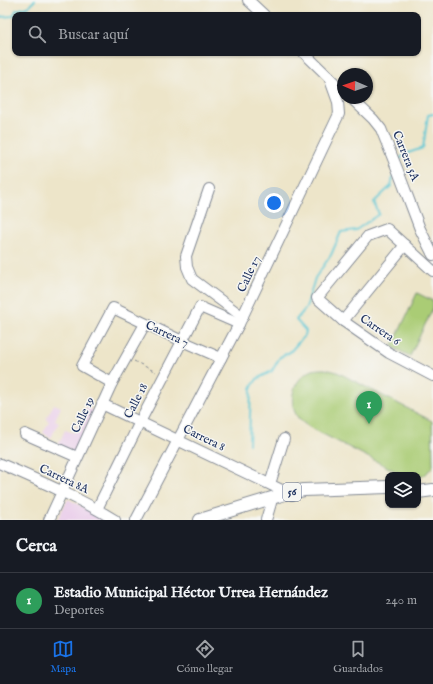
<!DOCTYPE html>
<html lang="es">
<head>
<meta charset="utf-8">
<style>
  body { margin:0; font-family:"IM FELL English",serif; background:#20242c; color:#f1f3f6 }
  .controls { position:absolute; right:12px; bottom:12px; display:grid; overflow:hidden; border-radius:8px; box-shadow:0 1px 3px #0004 }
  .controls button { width:36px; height:36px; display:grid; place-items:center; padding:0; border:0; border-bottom:1px solid #363941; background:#171b24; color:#f1f3f6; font:20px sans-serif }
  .compass { position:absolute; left:337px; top:68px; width:36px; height:36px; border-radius:50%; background:#171b24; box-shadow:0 1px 3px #0004; rotate:272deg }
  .you { position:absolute; left:274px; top:203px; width:14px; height:14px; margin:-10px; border:3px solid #fff; border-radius:50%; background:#1a73e8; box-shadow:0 0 0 6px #1a73e833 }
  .badge { display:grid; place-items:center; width:26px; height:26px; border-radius:50%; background:#1a73e8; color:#fff; font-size:13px; font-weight:700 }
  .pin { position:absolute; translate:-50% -33px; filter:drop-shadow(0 1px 2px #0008) }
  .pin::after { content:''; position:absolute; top:21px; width:14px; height:12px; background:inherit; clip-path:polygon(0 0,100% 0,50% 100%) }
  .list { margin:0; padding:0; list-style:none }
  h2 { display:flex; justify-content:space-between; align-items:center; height:52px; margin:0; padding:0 16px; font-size:17px }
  h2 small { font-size:13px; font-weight:400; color:#9ea1a6 }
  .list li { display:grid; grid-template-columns:26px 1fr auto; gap:12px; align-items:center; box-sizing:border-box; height:56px; padding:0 16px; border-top:1px solid #363941 }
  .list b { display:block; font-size:15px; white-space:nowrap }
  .list p { margin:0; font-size:13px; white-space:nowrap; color:#9ea1a6 }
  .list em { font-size:13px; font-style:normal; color:#9ea1a6 }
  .icon { flex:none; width:22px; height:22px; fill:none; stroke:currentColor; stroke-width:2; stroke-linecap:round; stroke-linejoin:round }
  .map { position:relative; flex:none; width:433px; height:520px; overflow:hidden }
  .search { position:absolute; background:#171b24; box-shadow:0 1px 3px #0004; left:12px; right:12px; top:12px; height:44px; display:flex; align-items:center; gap:10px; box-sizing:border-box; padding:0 14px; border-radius:8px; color:#9ea1a6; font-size:15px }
  .sheet { height:108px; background:#171b24 }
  nav { display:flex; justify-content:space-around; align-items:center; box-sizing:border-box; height:56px; border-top:1px solid #363941; background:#171b24; font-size:11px; color:#9ea1a6 }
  nav a { display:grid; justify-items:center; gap:2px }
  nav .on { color:#1a73e8 }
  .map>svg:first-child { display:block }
  .built { fill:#ebd1eb }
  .garden { fill:#aacc74; stroke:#627e69 }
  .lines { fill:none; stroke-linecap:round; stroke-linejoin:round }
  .stream { stroke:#5ac6d3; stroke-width:2 }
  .minor-casing { stroke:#848a94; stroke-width:12 }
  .major-casing { stroke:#848a94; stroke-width:14 }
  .path { stroke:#848a94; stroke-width:1; stroke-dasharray:3 3; stroke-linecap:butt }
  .minor { stroke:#fff; stroke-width:10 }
  .major { stroke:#fff; stroke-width:12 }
  .labels { text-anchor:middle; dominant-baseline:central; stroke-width:3; stroke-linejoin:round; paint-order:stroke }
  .shield { fill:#f6f6f2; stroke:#5d6b8a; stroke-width:1 }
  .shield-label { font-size:11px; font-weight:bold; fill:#1b2f5e }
  .street-label { font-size:12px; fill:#1b2f5e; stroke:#f6f6f2 }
</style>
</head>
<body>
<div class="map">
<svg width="433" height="520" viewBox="0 0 433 520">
  <rect width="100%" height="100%" fill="#f6f6f2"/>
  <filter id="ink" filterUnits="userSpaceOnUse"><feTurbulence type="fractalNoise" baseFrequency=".025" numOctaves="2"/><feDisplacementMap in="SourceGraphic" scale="8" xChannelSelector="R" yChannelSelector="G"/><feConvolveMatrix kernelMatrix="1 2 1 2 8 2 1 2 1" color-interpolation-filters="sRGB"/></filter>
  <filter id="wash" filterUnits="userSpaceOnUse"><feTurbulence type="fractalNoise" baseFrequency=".012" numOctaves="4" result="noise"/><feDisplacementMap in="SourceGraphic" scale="16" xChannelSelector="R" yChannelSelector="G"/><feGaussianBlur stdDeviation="0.9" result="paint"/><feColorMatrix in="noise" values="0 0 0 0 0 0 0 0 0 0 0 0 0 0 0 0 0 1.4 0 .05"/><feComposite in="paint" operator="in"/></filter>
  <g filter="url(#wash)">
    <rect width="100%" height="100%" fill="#ede5c9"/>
    <g class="built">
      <path d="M54 404 61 407 55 420 59 422 51 438 43 433 49 421 46 419Z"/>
      <path d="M86 407 94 411 74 453 58 445 65 430 74 433Z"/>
      <path d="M68 499 108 520H57Z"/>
    </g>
    <g class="garden">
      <path d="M417 293 433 301V308L410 356 392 347Z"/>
      <path d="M325 369 337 372 432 421 433 466 425 475 418 477V475H403L309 427C306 425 302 422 299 419 286 403 293 377 313 370 316 369 321 369 325 369Z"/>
    </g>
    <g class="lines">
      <g class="stream">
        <path d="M0 17 13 16 16 10 28 7 35 0"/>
        <path d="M398 161 405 154 423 148 428 115 433 114"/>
        <path d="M249 444 251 388 257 379 272 371 280 357 290 352 305 335 306 331 296 320 306 308 315 278 331 255 341 232 356 230 379 214 374 202 391 186 394 173"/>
      </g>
    </g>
  </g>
  <g filter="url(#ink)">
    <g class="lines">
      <g class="minor-casing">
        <g id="minor">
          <path d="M248 0 264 15"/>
          <path d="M304 53 343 91"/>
          <path d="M351 98 373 119 381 129 398 171 420 229 433 255"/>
          <path d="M209 189 186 256 187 267 192 279 243 317"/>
          <path d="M433 271 387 229 368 236 317 298 343 321 389 353 433 376"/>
          <path d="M343 321 405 245"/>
          <path d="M112 383 82 366 113 308 182 341 221 358"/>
          <path d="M102 404 292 495"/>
          <path d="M25 434 77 457"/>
          <path d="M1 464C40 481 79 498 115 520"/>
          <path d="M270 484 284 439"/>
          <path d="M97 509 140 422 200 307 239 324"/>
          <path d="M49 520 112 383 145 324"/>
          <path d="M136 520 239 324 339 114 338 102 329 77"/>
          <path d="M266 520 271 503V498"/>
        </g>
      </g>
      <g class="major-casing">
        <g id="major">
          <path d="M418 492 433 490"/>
          <path d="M200 520 288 493 304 490 388 487"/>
        </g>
      </g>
      <path class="path" d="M134 361 156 372"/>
      <use href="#minor" class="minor"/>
      <use href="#major" class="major"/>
    </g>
  </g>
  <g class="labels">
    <rect class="shield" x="283" y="483" width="18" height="18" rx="3"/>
    <g class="shield-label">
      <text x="292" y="492">56</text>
    </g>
    <g class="street-label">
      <text transform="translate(406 156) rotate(68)">Carrera 5A</text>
      <text transform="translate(249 274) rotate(-65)">Calle 17</text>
      <text transform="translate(380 330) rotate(34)">Carrera 6</text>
      <text transform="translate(167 334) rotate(25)">Carrera 7</text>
      <text transform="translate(136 401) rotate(-63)">Calle 18</text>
      <text transform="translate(83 415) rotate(-65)">Calle 19</text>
      <text transform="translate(204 438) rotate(26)">Carrera 8</text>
      <text transform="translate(64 479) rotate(25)">Carrera 8A</text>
    </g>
  </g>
</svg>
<div class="controls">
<button><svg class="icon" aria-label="layers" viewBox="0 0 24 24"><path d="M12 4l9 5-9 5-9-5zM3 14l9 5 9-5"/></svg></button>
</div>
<svg class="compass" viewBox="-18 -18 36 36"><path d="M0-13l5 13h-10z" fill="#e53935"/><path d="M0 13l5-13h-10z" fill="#9ea1a6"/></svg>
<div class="you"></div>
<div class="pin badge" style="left:369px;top:424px;background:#2e9e5b">1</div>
<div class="search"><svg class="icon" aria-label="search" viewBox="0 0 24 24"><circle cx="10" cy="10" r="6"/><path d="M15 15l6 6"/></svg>Buscar aquí</div>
</div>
<section class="sheet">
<h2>Cerca<small></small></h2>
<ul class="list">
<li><span class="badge" style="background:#2e9e5b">1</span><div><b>Estadio Municipal Héctor Urrea Hernández</b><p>Deportes</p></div><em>240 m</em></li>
</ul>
</section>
<nav>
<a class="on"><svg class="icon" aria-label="map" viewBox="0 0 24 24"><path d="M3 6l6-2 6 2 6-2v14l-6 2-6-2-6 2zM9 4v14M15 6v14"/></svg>Mapa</a>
<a><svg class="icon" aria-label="directions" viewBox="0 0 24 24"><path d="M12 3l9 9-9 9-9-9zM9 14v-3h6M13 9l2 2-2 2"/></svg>Cómo llegar</a>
<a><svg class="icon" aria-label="saved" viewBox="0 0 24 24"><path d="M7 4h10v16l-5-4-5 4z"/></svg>Guardados</a>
</nav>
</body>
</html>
